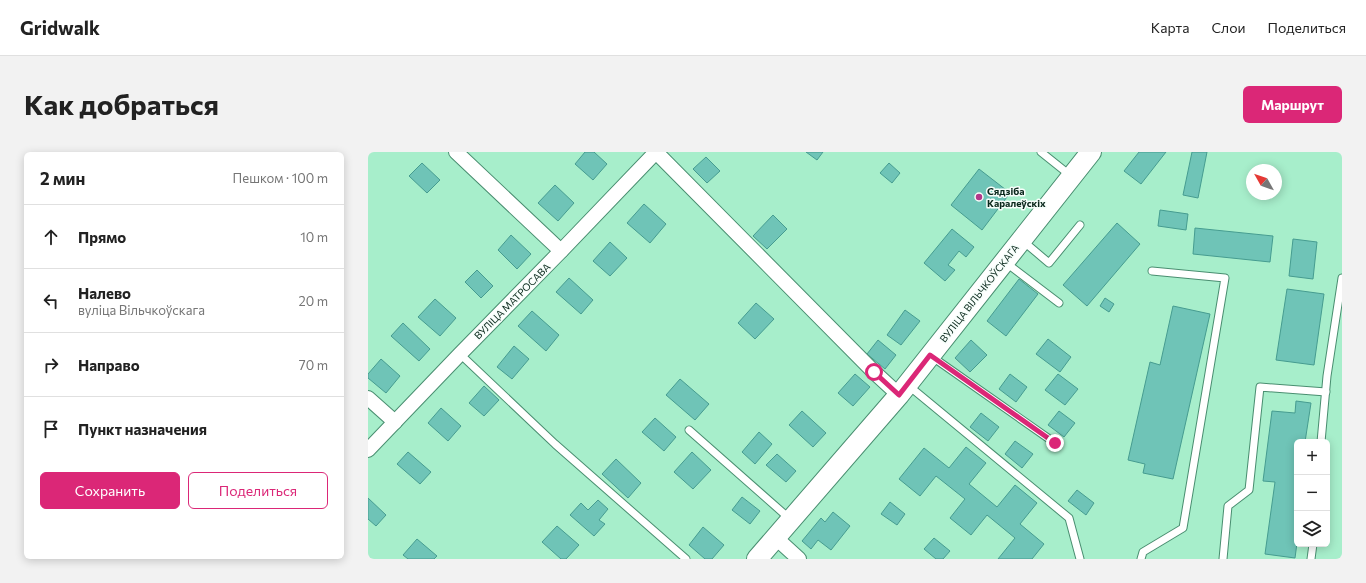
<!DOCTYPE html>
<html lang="ru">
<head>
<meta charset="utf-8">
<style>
  body { margin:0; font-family:Commissioner,sans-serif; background:#f2f2f2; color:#222 }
  .controls { position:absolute; right:12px; bottom:12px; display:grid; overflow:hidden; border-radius:6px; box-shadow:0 2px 10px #0003 }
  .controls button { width:36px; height:36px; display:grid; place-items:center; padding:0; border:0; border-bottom:1px solid #e0e0e0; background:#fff; color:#222; font:20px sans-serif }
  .compass { position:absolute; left:878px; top:12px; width:36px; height:36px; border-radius:50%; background:#fff; box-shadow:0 2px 10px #0003; rotate:310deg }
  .stop { position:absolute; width:12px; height:12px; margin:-9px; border:3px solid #db2777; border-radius:50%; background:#fff }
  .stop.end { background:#db2777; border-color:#fff; box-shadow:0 1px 4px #0008 }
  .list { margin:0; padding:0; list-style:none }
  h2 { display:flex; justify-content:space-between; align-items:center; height:52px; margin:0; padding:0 16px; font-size:17px }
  h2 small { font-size:13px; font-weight:400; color:#767676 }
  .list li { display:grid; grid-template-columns:26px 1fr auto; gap:12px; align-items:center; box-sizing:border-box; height:64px; padding:0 16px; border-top:1px solid #e0e0e0 }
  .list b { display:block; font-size:15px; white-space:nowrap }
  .list p { margin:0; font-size:13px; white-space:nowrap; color:#767676 }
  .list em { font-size:13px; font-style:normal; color:#767676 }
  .actions { display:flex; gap:8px; padding:12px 16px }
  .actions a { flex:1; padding:9px 0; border:1px solid #db2777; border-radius:6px; text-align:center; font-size:14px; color:#db2777 }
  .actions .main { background:#db2777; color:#fff }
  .icon { flex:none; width:22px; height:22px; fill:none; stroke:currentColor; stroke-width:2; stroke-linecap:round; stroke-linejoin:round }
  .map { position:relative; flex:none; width:974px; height:407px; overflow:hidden; border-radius:6px }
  header { display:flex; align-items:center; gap:24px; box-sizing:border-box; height:56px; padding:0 20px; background:#fff; border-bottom:1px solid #e0e0e0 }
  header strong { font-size:19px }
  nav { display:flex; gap:22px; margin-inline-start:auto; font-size:14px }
  .intro { display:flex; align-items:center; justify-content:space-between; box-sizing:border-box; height:96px; padding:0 24px }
  h1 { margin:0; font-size:28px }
  .button { padding:10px 18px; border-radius:6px; background:#db2777; color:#fff; font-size:14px; font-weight:700 }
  main { display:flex; gap:24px; padding:0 24px }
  aside { flex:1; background:#fff; border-radius:6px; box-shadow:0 2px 10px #0003 }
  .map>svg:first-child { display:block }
  .building { fill:#6fc4b7; stroke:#469c90 }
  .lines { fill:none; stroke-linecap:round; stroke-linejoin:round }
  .service-casing { stroke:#498e70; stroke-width:9 }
  .minor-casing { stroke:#498e70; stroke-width:16 }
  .secondary-casing { stroke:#498e70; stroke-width:22 }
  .service { stroke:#fff; stroke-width:7 }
  .minor { stroke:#fff; stroke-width:14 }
  .secondary { stroke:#fff; stroke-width:20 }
  .route { stroke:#db2777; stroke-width:5 }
  .poi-dot { fill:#b2388b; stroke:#f7fefb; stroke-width:1.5 }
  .labels { text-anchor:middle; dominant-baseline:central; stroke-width:3; stroke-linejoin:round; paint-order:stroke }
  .poi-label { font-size:10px; font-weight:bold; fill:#0a281c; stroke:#f7fefb; text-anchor:start }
  .street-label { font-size:10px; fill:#0a281c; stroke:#f7fefb }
</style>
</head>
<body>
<header>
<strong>Gridwalk</strong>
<nav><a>Карта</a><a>Слои</a><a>Поделиться</a></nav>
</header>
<div class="intro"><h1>Как добраться</h1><a class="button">Маршрут</a></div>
<main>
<aside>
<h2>2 мин<small>Пешком · 100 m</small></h2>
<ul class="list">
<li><svg class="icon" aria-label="ahead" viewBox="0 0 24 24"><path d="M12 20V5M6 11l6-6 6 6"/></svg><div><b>Прямо</b></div><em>10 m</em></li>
<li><svg class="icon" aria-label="left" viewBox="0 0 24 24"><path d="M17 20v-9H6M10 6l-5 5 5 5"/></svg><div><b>Налево</b><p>вуліца Вільчкоўскага</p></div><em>20 m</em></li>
<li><svg class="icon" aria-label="right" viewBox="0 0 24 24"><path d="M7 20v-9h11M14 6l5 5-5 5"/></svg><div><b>Направо</b></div><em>70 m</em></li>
<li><svg class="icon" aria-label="arrive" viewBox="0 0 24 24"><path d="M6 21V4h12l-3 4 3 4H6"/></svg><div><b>Пункт назначения</b></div></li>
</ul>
<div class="actions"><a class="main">Сохранить</a><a>Поделиться</a></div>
</aside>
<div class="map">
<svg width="974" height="407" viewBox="0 0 974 407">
  <rect width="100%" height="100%" fill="#a7eecb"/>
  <g class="building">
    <path d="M217 0H226L239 12 225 28 207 12Z"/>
    <path d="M438 0H455L449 8Z"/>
    <path d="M771 0H798L773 32 756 19Z"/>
    <path d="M824 0H839L830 46 815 43Z"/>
    <path d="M338 5 352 19 339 31 325 17Z"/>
    <path d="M54 11 72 28 59 41 41 24Z"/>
    <path d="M521 11 532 21 524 31 512 21Z"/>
    <path d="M611 17 642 41 614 78 583 53Z"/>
    <path d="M187 33 206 51 190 69 170 51Z"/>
    <path d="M276 52 298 72 282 91 259 71Z"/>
    <path d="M792 58 820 62 818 78 790 74Z"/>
    <path d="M405 63 419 77 399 97 385 84Z"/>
    <path d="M749 71 772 92 719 154 695 133Z"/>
    <path d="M827 76 905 84 902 110 825 102Z"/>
    <path d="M584 77 606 95 598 105 591 99 580 113 587 118 577 129 556 111Z"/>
    <path d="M143 83 163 102 149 117 130 98Z"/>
    <path d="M925 87 949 90 945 127 921 124Z"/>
    <path d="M242 90 259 106 242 124 225 109Z"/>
    <path d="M109 118 125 134 113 146 97 130Z"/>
    <path d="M201 126 225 148 213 162 188 140Z"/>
    <path d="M651 127 670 142 638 184 619 169Z"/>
    <path d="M919 137 956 142 946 213 908 208Z"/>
    <path d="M737 146 746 152 741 160 732 154Z"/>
    <path d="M67 147 88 166 72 184 50 165Z"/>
    <path d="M388 151 406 167 387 187 370 171Z"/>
    <path d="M805 154 842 162 805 327 775 321 777 312 760 308 782 210 792 213Z"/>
    <path d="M537 158 552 169 533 193 519 183Z"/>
    <path d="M164 159 191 183 178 199 150 174Z"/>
    <path d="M35 171 62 197 51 209 23 184Z"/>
    <path d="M680 187 703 205 692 220 668 202Z"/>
    <path d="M510 188 528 203 517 217 499 202Z"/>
    <path d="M603 188 619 203 602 220 587 206Z"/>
    <path d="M146 194 161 207 144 227 129 215Z"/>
    <path d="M13 207 32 224 18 241 0 226V222Z"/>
    <path d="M487 222 502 235 485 254 470 241Z"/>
    <path d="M642 222 659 235 648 250 631 237Z"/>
    <path d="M690 222 710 237 697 253 677 238Z"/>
    <path d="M312 227 341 252 327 268 298 243Z"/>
    <path d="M116 234 131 248 116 264 101 251Z"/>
    <path d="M928 249 943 251 937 290H929V391L927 406 897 402 907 330 895 329 904 259 927 261Z"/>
    <path d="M73 256 93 274 80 289 60 271Z"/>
    <path d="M434 259 458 281 445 295 421 273Z"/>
    <path d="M691 259 707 271 696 285 680 273Z"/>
    <path d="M613 261 631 275 620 289 602 275Z"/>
    <path d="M287 266 308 285 296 299 274 280Z"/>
    <path d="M391 280 404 292 387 312 374 300Z"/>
    <path d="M647 289 665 302 654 316 637 302Z"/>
    <path d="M598 295 618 311 601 332 629 355 647 333 669 351 652 372 676 392 664 407H630L647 386 619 363 603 383 582 366 597 347 568 324 552 344 531 327 556 296 581 316Z"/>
    <path d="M40 300 63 320 52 332 29 312Z"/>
    <path d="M324 300 343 318 325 337 306 320Z"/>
    <path d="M409 302 428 319 418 330 398 313Z"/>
    <path d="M248 307 273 331 260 346 234 322Z"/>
    <path d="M709 338 726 351 718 363 700 349Z"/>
    <path d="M374 345 392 359 382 372 364 358Z"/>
    <path d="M0 346 18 363 8 374 0 367Z"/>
    <path d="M230 348 240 357 231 368 237 372 226 384 202 363 213 351 220 358Z"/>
    <path d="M522 350 537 362 529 373 513 362Z"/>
    <path d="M465 360 482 374 463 398 450 388 443 397 434 389 453 366 457 370Z"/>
    <path d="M189 374 211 393 198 407H193L174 390Z"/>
    <path d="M335 375 356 393 344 407H337L321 393Z"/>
    <path d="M566 386 582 399 575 407H568L556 397Z"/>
    <path d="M49 387 69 404 66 407H40L35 403Z"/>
  </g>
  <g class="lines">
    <g class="service-casing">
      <g id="service">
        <path d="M673 0 703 24"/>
        <path d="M655 89 681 111 712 73"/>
        <path d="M637 110 691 151"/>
        <path d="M92 202 187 292 318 407"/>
        <path d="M563 204 687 291"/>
        <path d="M541 234 701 366 712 407"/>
        <path d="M321 278 422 367"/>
        <path d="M953 290 959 224 974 126"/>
        <path d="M773 407 775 400 815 376 857 126 784 119"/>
        <path d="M855 407 860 354 881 338 892 235 958 240"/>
        <path d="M943 407 945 392"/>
      </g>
    </g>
    <g class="minor-casing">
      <g id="minor">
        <path d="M88 0 193 99"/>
        <path d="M288 0 506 220 531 243"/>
        <path d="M0 246 27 270"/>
        <path d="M0 298 92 202 193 99 288 0"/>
        <path d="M408 386 431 407"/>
      </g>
    </g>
    <g class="secondary-casing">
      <path id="secondary" d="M389 407 531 243 723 0"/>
    </g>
    <use href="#service" class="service"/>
    <use href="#minor" class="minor"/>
    <use href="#secondary" class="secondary"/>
  </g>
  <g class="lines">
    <path class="route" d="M506 220 531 243 562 203 687 291"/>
  </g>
  <circle class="poi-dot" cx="611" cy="45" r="4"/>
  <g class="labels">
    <g class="poi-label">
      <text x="619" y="39">Сядзіба<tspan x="619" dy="12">Каралеўскіх</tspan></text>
    </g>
    <g class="street-label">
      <text transform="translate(611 141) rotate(-52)">ВУЛІЦА ВІЛЬЧКОЎСКАГА</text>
      <text transform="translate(144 149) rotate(-45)">ВУЛІЦА МАТРОСАВА</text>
    </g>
  </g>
</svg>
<div class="controls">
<button>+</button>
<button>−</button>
<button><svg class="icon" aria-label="layers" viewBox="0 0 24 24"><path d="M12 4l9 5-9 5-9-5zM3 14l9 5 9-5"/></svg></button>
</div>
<svg class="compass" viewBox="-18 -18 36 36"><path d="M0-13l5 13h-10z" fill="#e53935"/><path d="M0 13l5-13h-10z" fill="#767676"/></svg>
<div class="stop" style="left:506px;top:220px"></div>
<div class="stop end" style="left:687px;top:291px"></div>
</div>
</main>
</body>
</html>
